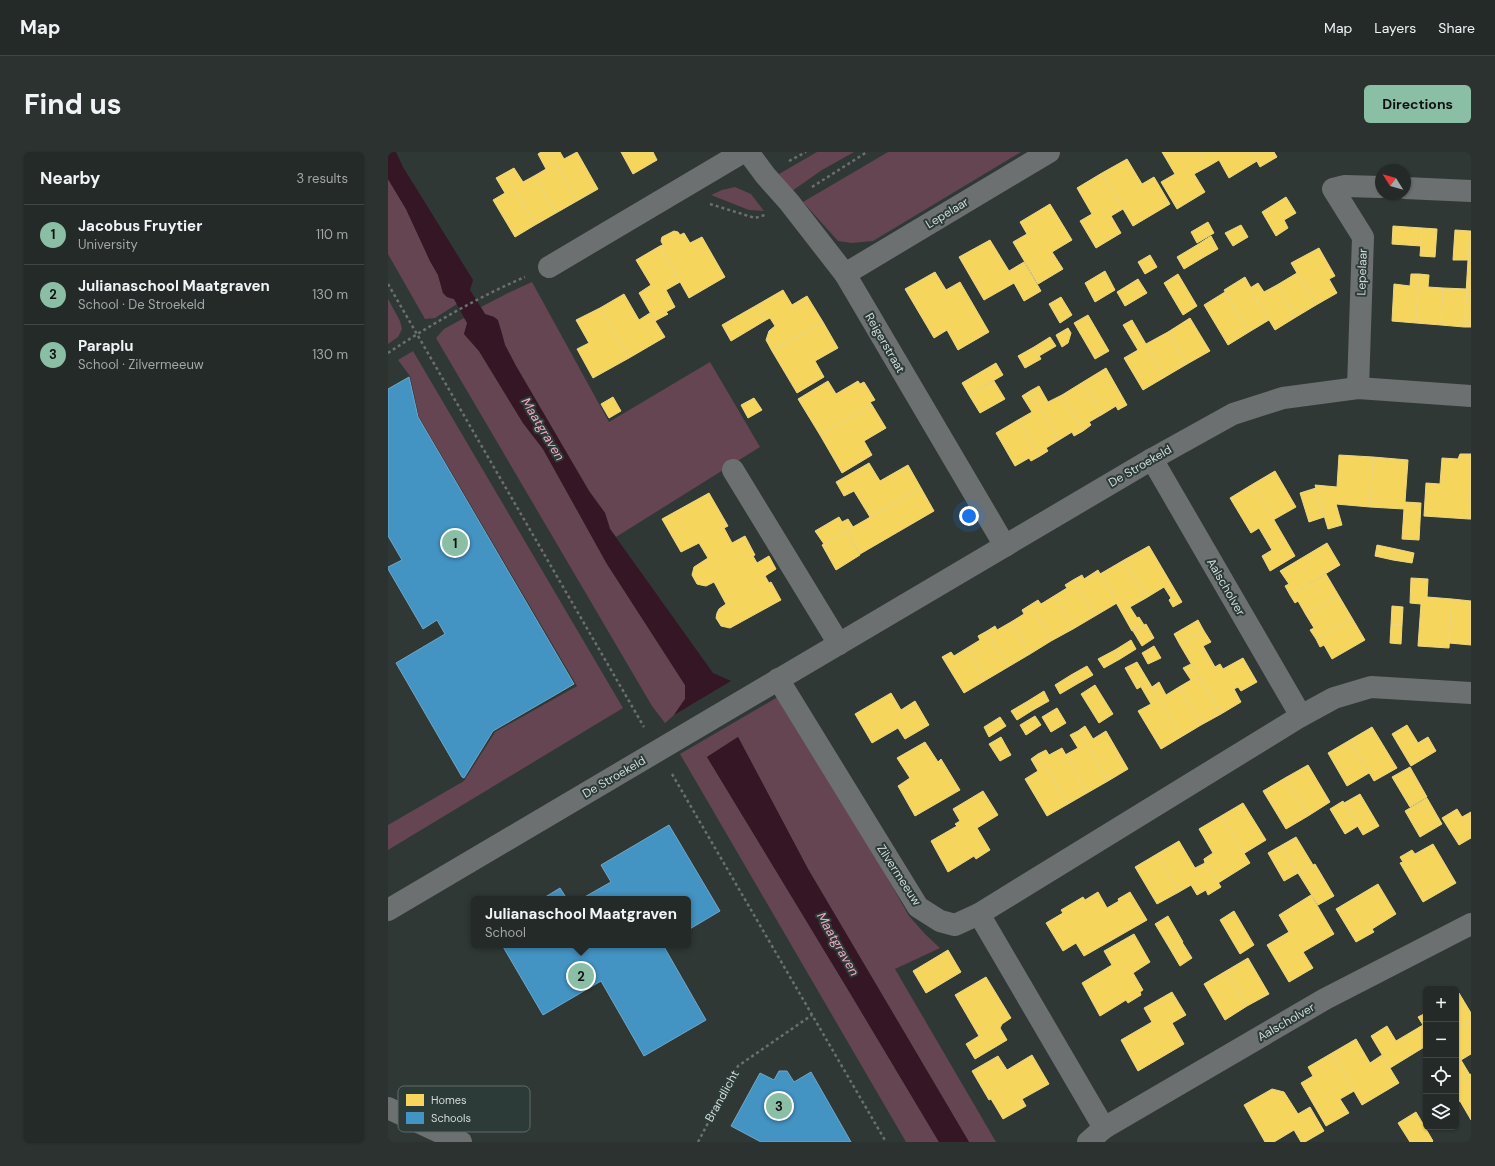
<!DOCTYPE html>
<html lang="en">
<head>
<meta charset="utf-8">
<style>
  body { margin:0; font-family:"DM Sans",sans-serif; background:#2c3230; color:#f1f3f6 }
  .controls { position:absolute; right:12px; bottom:12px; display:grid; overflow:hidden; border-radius:6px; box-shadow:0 1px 3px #0004 }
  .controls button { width:36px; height:36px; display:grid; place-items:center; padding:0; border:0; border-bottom:1px solid #414645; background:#242a28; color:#f1f3f6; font:20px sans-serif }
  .compass { position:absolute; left:987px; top:12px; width:36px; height:36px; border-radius:50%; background:#242a28; box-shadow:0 1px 3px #0004; rotate:307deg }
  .you { position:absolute; left:581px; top:364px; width:14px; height:14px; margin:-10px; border:3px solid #fff; border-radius:50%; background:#1a73e8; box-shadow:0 0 0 6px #1a73e833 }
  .badge { display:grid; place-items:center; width:26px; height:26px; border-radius:50%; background:#8abfa5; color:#111; font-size:13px; font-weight:700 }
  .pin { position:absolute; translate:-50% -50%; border:2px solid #fff; box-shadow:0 1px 4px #0006 }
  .popup { position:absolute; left:83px; top:744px; width:220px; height:52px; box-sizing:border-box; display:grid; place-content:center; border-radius:6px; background:#242a28; filter:drop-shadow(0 1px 3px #0005); font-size:13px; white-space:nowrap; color:#a3a7a8 }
  .popup b { font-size:15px; color:#f1f3f6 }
  .popup::after { content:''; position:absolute; left:50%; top:100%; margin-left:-8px; border:8px solid transparent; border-top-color:#242a28 }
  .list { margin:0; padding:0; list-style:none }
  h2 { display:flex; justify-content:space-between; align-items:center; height:52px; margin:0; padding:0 16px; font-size:17px }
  h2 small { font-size:13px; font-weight:400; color:#a3a7a8 }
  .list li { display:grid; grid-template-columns:26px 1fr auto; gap:12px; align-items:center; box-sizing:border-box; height:60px; padding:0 16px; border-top:1px solid #414645 }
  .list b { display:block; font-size:15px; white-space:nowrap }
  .list p { margin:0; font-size:13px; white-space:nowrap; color:#a3a7a8 }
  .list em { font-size:13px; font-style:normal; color:#a3a7a8 }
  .icon { flex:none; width:22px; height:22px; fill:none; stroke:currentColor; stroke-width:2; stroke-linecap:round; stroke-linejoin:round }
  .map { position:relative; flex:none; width:1083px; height:990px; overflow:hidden; border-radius:6px }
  header { display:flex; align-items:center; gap:24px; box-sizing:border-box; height:56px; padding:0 20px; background:#242a28; border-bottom:1px solid #414645 }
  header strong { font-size:19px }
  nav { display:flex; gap:22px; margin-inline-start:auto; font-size:14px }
  .intro { display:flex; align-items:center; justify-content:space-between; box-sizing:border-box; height:96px; padding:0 24px }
  h1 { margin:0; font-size:28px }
  .button { padding:10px 18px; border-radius:6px; background:#8abfa5; color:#111; font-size:14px; font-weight:700 }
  main { display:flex; gap:24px; padding:0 24px }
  aside { flex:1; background:#242a28; border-radius:6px; box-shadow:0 1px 3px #0004 }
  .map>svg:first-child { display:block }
  .green { fill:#644551 }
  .water { fill:#351624 }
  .homes { fill:#f6d55c; stroke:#ecd782 }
  .schools { fill:#4393c3; stroke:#6ea9ca }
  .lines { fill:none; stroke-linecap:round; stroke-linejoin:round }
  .path { stroke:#6c6f6e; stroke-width:2.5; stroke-dasharray:3 3; stroke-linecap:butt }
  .minor { stroke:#6d7070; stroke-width:22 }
  .labels { text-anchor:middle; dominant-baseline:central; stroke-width:4; stroke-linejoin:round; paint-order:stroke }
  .street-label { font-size:12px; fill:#d3dcda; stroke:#2c3b37 }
  .water-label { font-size:13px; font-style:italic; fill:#f0aac4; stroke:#2c3b37 }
  .key { fill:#2c3b37; stroke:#5e6b68; stroke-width:1 }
  .key-label { font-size:11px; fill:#d3dcda }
</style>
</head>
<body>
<header>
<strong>Map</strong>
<nav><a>Map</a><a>Layers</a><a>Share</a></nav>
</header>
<div class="intro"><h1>Find us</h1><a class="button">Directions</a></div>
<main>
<aside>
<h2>Nearby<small>3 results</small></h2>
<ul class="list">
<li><span class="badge">1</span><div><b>Jacobus Fruytier</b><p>University</p></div><em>110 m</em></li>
<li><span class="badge">2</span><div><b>Julianaschool Maatgraven</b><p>School · De Stroekeld</p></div><em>130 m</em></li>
<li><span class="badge">3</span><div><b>Paraplu</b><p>School · Zilvermeeuw</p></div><em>130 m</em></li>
</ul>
</aside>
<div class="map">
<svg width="1083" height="990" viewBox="0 0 1083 990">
  <rect width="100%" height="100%" fill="#303836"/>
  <g class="green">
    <path d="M429 0H466L434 18 404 39 391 22Z"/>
    <path d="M500 0H633L485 89 464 91 450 89 415 50Z"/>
    <path d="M0 27 18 57 42 109 50 123 55 141 59 145 66 147 69 152 47 166 37 167 0 102Z"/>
    <path d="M347 35 363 42 376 59 361 58 323 43 334 38Z"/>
    <path d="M144 130 221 270 322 210 372 295 228 385 222 377 217 361 201 339 128 214 117 193 113 178 106 165 97 162 93 155 120 141Z"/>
    <path d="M0 147 12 169 14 177 10 185 0 192Z"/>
    <path d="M76 166 80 171 76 182 91 199 135 271 155 297 219 412 297 533V547L286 563 277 571 264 554 48 186 56 177Z"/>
    <path d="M25 199 235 556 0 698V673L76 629 107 580 189 534 31 265 22 224 10 208Z"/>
    <path d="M395 542 521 764 537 782 552 796 507 817 608 990H581L420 717 350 585 319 605 462 841 551 990H518L292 602Z"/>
  </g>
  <g class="water">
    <path d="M0 0H8L15 15 85 128 82 138 97 162 106 165 110 168 117 193 128 214 201 339 217 361 222 377 325 521 343 529 286 563 297 547V533L219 412 155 297 135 271 91 199 76 182 79 171 66 147 59 145 55 141 50 123 42 109 18 57 0 27Z"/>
    <path d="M350 585 420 717 581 990H551L462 841 319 605Z"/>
  </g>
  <g class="homes">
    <path d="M153 0H161L189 49 168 61 146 24 158 17 150 2Z"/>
    <path d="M161 0H172L176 7 189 0 210 37 189 49Z"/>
    <path d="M233 0H265L269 8 245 22Z"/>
    <path d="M774 0H810L819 15 806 22 817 40 789 57 773 30 787 22Z"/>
    <path d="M810 0H864L869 9 841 26 831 8 819 15Z"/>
    <path d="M864 0H886L889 5 872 15Z"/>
    <path d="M739 7 754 32 766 25 782 52 745 74 714 21Z"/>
    <path d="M126 16 135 30 146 24 168 61 147 73 117 21Z"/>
    <path d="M117 21 147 73 127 85 105 48 117 41 108 26Z"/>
    <path d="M714 21 735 57 723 64 733 81 708 96 692 69 704 62 689 36Z"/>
    <path d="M898 45 908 61 896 68 900 76 888 84 874 60Z"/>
    <path d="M662 52 684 88 664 100 675 117 650 132 625 90 639 82 632 70Z"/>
    <path d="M820 70 826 81 809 91 803 80Z"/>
    <path d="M853 73 860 85 845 94 837 81Z"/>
    <path d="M1005 74 1034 76 1033 94 1004 92Z"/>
    <path d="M1034 76 1049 77 1047 105 1032 104Z"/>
    <path d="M1067 78 1082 79 1080 108H1065Z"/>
    <path d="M286 79 290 80 292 83 296 81 302 91 314 85 337 125 301 146 272 94 275 93 273 89 274 85Z"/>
    <path d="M1082 79H1083V109L1080 108Z"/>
    <path d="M823 84 830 97 816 105 809 93Z"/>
    <path d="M602 88 621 119 636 110 653 139 636 149 626 131 596 148 571 105Z"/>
    <path d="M809 93 816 105 796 117 789 105Z"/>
    <path d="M272 94 292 130 278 138 287 155 278 160 280 162 267 169 251 141 263 133 248 108Z"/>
    <path d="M931 96 947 124 941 127 949 141 928 153 903 111Z"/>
    <path d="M762 103 769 115 757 122 750 110Z"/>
    <path d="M1080 108 1083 109V175H1076Z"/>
    <path d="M717 119 727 138 707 150 697 131Z"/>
    <path d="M547 120 558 138 572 130 601 180 570 198 559 178 546 186 517 137Z"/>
    <path d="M909 121 928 153 908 165 889 133Z"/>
    <path d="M790 122 809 154 795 163 776 131Z"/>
    <path d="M1023 122H1031L1028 171 1004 169 1006 132 1022 134Z"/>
    <path d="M1031 122 1041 123 1040 135 1055 136 1053 173 1028 171Z"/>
    <path d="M857 125 881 168 861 180 836 138Z"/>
    <path d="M750 127 759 141 737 154 729 140Z"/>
    <path d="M870 131 876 140 889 133 908 165 887 178 862 136Z"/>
    <path d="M1055 136 1079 137 1076 175 1053 173Z"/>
    <path d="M395 138 404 153 419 144 435 170 384 199 378 188 381 179 387 174 382 166 378 168 369 153Z"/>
    <path d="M837 140 861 180 840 193 816 153Z"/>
    <path d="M236 142 251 168 262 161 277 185 241 206 212 156Z"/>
    <path d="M673 145 684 163 672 171 661 152Z"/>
    <path d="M369 153 378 168 343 189 334 173Z"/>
    <path d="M212 156 241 206 205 226 189 197 201 191 188 168Z"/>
    <path d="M700 163 721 199 707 207 686 171Z"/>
    <path d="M802 166 822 199 799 212 780 180Z"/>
    <path d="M744 168 777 225 755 238 736 206 750 198 735 173Z"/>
    <path d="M435 170 450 196 427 209 436 225 409 241 384 199Z"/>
    <path d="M680 176 683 181 680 191 674 195 668 183Z"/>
    <path d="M780 180 799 212 777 225 758 192Z"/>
    <path d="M662 185 668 194 651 204 646 195Z"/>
    <path d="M646 195 653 207 637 216 630 204Z"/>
    <path d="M608 211 615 223 581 243 574 231Z"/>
    <path d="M718 216 739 253 730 258 728 254 715 262 695 230Z"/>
    <path d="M440 229 448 242 470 229 472 232 476 230 487 248 482 250 484 253 432 283 410 247Z"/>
    <path d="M606 229 617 247 592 261 581 243Z"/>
    <path d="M695 230 715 262 701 270 703 273 695 279 674 243Z"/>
    <path d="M651 234 660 250 674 243 695 279 686 284 684 280 671 288 642 239Z"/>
    <path d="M642 239 671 288 658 296 660 299 652 304 630 268 644 260 634 244Z"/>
    <path d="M225 245 233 259 221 266 213 252Z"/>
    <path d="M366 246 374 258 360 266 353 253Z"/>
    <path d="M484 253 498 276 476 289 484 303 454 321 432 283Z"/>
    <path d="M630 268 652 304 643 309 641 306 627 314 608 281Z"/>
    <path d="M1072 302H1083V332L1081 367 1036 364 1038 331 1052 332 1054 306 1070 307Z"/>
    <path d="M951 303 985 305 982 355 948 352 954 373 940 377 927 333 949 335Z"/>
    <path d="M985 305 1020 308 1017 350 1033 351 1031 388 1014 387 1016 357 982 355Z"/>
    <path d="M481 311 492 329 520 313 533 336 482 365 466 339 456 344 448 330Z"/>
    <path d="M887 319 908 355 885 368 865 332Z"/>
    <path d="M865 332 907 404 882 419 874 404 884 398 871 376 863 381 842 346Z"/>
    <path d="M1083 332V367H1081Z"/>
    <path d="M533 336 546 359 472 402 458 379Z"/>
    <path d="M928 336 936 365 921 370 912 341Z"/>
    <path d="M321 341 340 374 336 376 344 391 357 384 367 403 365 404 369 411 381 404 388 417 377 424 381 431 383 430 393 448 342 476 333 474 328 466 329 461 331 457 338 452 326 430 318 434 313 433 309 432 304 423 306 415 320 406 311 391 293 400 274 367Z"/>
    <path d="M451 365 454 370 460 367 465 375 436 392 427 379Z"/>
    <path d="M458 379 472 403 448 418 434 393Z"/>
    <path d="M939 391 952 413 902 443 897 434 901 432 892 419Z"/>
    <path d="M989 393 1008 397 1005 408 987 404Z"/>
    <path d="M761 394 794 450 785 455 781 448 783 446 776 435 758 446 736 408Z"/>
    <path d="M1008 397 1026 401 1024 411 1005 408Z"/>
    <path d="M736 408 758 446 742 455 749 466 751 465 756 473 744 479 712 422Z"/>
    <path d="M710 418 729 451 707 464 685 428 694 423 696 427Z"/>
    <path d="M938 422 951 444 918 463 910 449 907 451 902 443Z"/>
    <path d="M1023 426 1040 427 1039 445 1064 447 1061 496 1030 494 1033 452 1022 451Z"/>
    <path d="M685 428 707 464 685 477 666 444 679 436 677 433Z"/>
    <path d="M666 444 685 477 663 489 642 453 650 448 653 452Z"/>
    <path d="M951 444 964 466 928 487 922 478 926 476 918 463Z"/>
    <path d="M1064 447 1083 449V493L1061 491Z"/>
    <path d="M642 453 663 489 642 502 623 470 636 462 634 458Z"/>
    <path d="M1004 454 1015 455 1014 473H1003Z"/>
    <path d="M964 466 977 488 944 507 936 493 932 495 928 487Z"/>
    <path d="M810 468 816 479 792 493 786 482Z"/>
    <path d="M623 470 642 502 620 515 599 479 607 474 609 478Z"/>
    <path d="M758 472 766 486 754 494 745 479Z"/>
    <path d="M1003 473H1014L1013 492 1002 491Z"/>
    <path d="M599 479 620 515 598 528 579 496 592 488 590 484Z"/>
    <path d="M816 479 823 490 815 494 827 515 832 512 835 517 855 506 869 530 853 539 850 535 846 537 853 550 833 562 792 493Z"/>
    <path d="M743 488 748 497 732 507 727 498Z"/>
    <path d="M766 494 773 506 760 512 754 501Z"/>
    <path d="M579 496 598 528 576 541 554 505 563 500 566 504Z"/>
    <path d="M727 498 732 507 716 516 710 507Z"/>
    <path d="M749 510 761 530 749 537 737 516Z"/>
    <path d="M803 512 833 562 813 573 791 535 803 528 795 516Z"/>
    <path d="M699 514 705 523 689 532 683 523Z"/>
    <path d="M683 523 689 532 672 542 667 533Z"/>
    <path d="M761 530 793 585 773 597 750 559 763 552 753 535Z"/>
    <path d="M771 530 778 543 791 535 813 573 793 585 764 535Z"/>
    <path d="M707 533 725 562 711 571 693 542Z"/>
    <path d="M656 539 661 549 645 558 640 549Z"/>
    <path d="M503 541 513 558 527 549 541 573 517 587 510 576 484 591 467 562Z"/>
    <path d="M640 549 645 558 629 568 623 559Z"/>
    <path d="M669 556 678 571 663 580 654 565Z"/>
    <path d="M647 564 653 573 638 583 632 573Z"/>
    <path d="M612 565 618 574 601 585 596 575Z"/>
    <path d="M1019 573 1030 591 1040 585 1048 599 1023 614 1004 582Z"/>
    <path d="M697 574 705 587 718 579 740 617 720 629 690 579Z"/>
    <path d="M984 575 1009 616 986 629 962 588Z"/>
    <path d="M690 579 720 629 699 641 677 603 690 596 682 583Z"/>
    <path d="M613 585 623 603 612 609 601 592Z"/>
    <path d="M962 588 981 621 959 634 940 601Z"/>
    <path d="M537 590 550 610 553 607 572 638 527 664 510 634 522 626 509 606Z"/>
    <path d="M674 596 699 641 680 652 650 602 658 598 661 603Z"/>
    <path d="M650 602 680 652 659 664 637 627 650 619 643 607Z"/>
    <path d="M920 613 942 650 920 664 897 626Z"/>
    <path d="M1022 615 1039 645 1022 655 1004 625Z"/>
    <path d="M897 626 920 664 898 677 875 639Z"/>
    <path d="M595 639 610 663 589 676 602 698 588 707 586 704 560 720 543 689 569 674 567 672 572 669 565 657Z"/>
    <path d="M972 642 991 674 975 683 956 651Z"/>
    <path d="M1039 646 1054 672 1032 685 1017 659Z"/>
    <path d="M955 649 970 674 957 682 942 657Z"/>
    <path d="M855 651 878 688 855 702 833 664Z"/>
    <path d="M1069 657 1074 665 1083 660V686L1071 693 1054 666Z"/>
    <path d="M833 664 862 711 830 731 816 707 825 701 811 677Z"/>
    <path d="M908 685 925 713 910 721 894 693Z"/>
    <path d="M791 689 807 716 817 711 816 707 833 735 820 743 818 738 809 743 803 733 791 740 769 702Z"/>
    <path d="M1045 692 1068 731 1035 750 1012 711 1015 710 1012 705 1024 698 1027 702Z"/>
    <path d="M894 693 910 721 896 729 880 701Z"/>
    <path d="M769 702 791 740 769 752 747 715Z"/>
    <path d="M927 712 946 744 930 753 910 721Z"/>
    <path d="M990 732 1008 762 984 777 986 780 968 790 948 757Z"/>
    <path d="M710 740 719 756 731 749 730 747 742 740 759 768 696 804 688 791 675 799 658 771 675 761 673 758 695 745 697 748Z"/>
    <path d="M923 743 946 782 915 800 925 816 901 830 879 793 901 780 891 763Z"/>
    <path d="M846 759 866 793 852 802 832 768Z"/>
    <path d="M780 764 795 790 782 797 767 772Z"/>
    <path d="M746 782 762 810 745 821 755 838 752 840 753 843 740 851 738 848 712 864 694 831 724 813 716 799Z"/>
    <path d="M794 790 804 806 792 814 782 797Z"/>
    <path d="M560 798 573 820 538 841 525 819Z"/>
    <path d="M860 806 881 842 859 854 838 819Z"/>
    <path d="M838 819 859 854 837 868 816 832Z"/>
    <path d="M598 825 623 866 614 872 612 876 619 888 587 907 578 892 591 884 567 843Z"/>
    <path d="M784 840 798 863 784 871 796 892 750 919 733 888 764 870 756 856Z"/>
    <path d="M1071 841 1083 861V868L1068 877V843Z"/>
    <path d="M1038 861V894L1002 916 983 884 999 874 1008 889 1035 873 1030 865Z"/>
    <path d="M1083 868V902L1073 908 1082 923 1068 931V877Z"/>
    <path d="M968 887 982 911 994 903 1011 931 974 953 944 901Z"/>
    <path d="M944 901 966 939 952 947 961 961 938 974 913 931 925 924 920 915Z"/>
    <path d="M644 903 661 932 634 947 638 954 615 967 603 947 601 948 584 919 610 904 619 918Z"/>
    <path d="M1083 922V968L1072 949 1068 951V931Z"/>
    <path d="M884 937 896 940 910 962 922 955 936 979 917 990H913L906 978 886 990H877L856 953Z"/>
    <path d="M1028 960 1045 989 1044 990H1022L1010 971Z"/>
  </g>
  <g class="schools">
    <path d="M21 225 30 265 186 532 105 579 76 626 74 625 8 511 57 482 49 468 35 477 0 417V415L14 408 0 384V237Z"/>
    <path d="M281 673 332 759 300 778V747H193L223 730 213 713Z"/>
    <path d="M172 736 179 747H154Z"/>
    <path d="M114 793H275L318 868 256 904 213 829 155 863Z"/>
    <path d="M391 919H399L406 930 423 920 463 990H373L343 974 372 921 386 928Z"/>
  </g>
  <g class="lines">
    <g class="path">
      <path d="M401 9 418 0"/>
      <path d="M424 35 479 0"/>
      <path d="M322 52 367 66 377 63"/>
      <path d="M0 132 256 575"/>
      <path d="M0 201C42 173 90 145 137 125"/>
      <path d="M284 622 498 990"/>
      <path d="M310 990 350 914 424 863"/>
    </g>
    <g class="minor">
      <path d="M360 0 377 23 401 50 457 122 617 394"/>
      <path d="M1017 36 1083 39"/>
      <path d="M161 115 355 0"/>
      <path d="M457 122 661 0"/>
      <path d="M970 236 975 85 945 37 957 34 993 35"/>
      <path d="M764 307 913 564"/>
      <path d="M345 318 451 492"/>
      <path d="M390 527 530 755 552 769 567 773 591 762 913 564 946 546 983 535 1083 541"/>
      <path d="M0 758 764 307 845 262 895 246 970 236 1083 244"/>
      <path d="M591 762 716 976"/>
      <path d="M0 956 73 990"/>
      <path d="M700 990 716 976 937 847 1083 772"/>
    </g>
  </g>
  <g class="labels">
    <g class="street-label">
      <text transform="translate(559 61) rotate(-31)">Lepelaar</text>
      <text transform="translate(974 120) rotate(-88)">Lepelaar</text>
      <text transform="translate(497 191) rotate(60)">Reigerstraat</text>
      <text transform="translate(752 314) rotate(-30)">De Stroekeld</text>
      <text transform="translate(838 435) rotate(60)">Aalscholver</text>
      <text transform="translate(226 625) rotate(-30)">De Stroekeld</text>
      <text transform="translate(511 723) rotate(57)">Zilvermeeuw</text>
      <text transform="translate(898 870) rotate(-30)">Aalscholver</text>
      <text transform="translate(334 944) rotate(-61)">Brandlicht</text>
    </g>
    <g class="water-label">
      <text transform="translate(155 277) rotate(59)">Maatgraven</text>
      <text transform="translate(450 792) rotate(60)">Maatgraven</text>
    </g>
  </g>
  <rect x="10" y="934" width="132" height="46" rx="6" class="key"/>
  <rect x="18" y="942" width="18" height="12" fill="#f6d55c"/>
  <rect x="18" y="960" width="18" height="12" fill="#4393c3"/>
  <g class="key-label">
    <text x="43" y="952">Homes</text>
    <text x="43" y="970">Schools</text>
  </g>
</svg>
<div class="controls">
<button>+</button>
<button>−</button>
<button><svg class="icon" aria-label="locate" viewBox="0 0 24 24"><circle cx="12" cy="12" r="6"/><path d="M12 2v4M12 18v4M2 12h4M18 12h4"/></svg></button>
<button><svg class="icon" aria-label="layers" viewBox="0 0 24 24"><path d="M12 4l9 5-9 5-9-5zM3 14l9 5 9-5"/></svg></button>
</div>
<svg class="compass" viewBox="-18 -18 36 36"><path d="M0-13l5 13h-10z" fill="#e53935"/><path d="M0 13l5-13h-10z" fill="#a3a7a8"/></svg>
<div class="you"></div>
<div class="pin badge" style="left:67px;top:391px">1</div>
<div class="pin badge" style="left:193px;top:824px">2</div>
<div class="popup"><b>Julianaschool Maatgraven</b>School</div>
<div class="pin badge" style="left:391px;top:954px">3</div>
</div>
</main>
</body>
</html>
